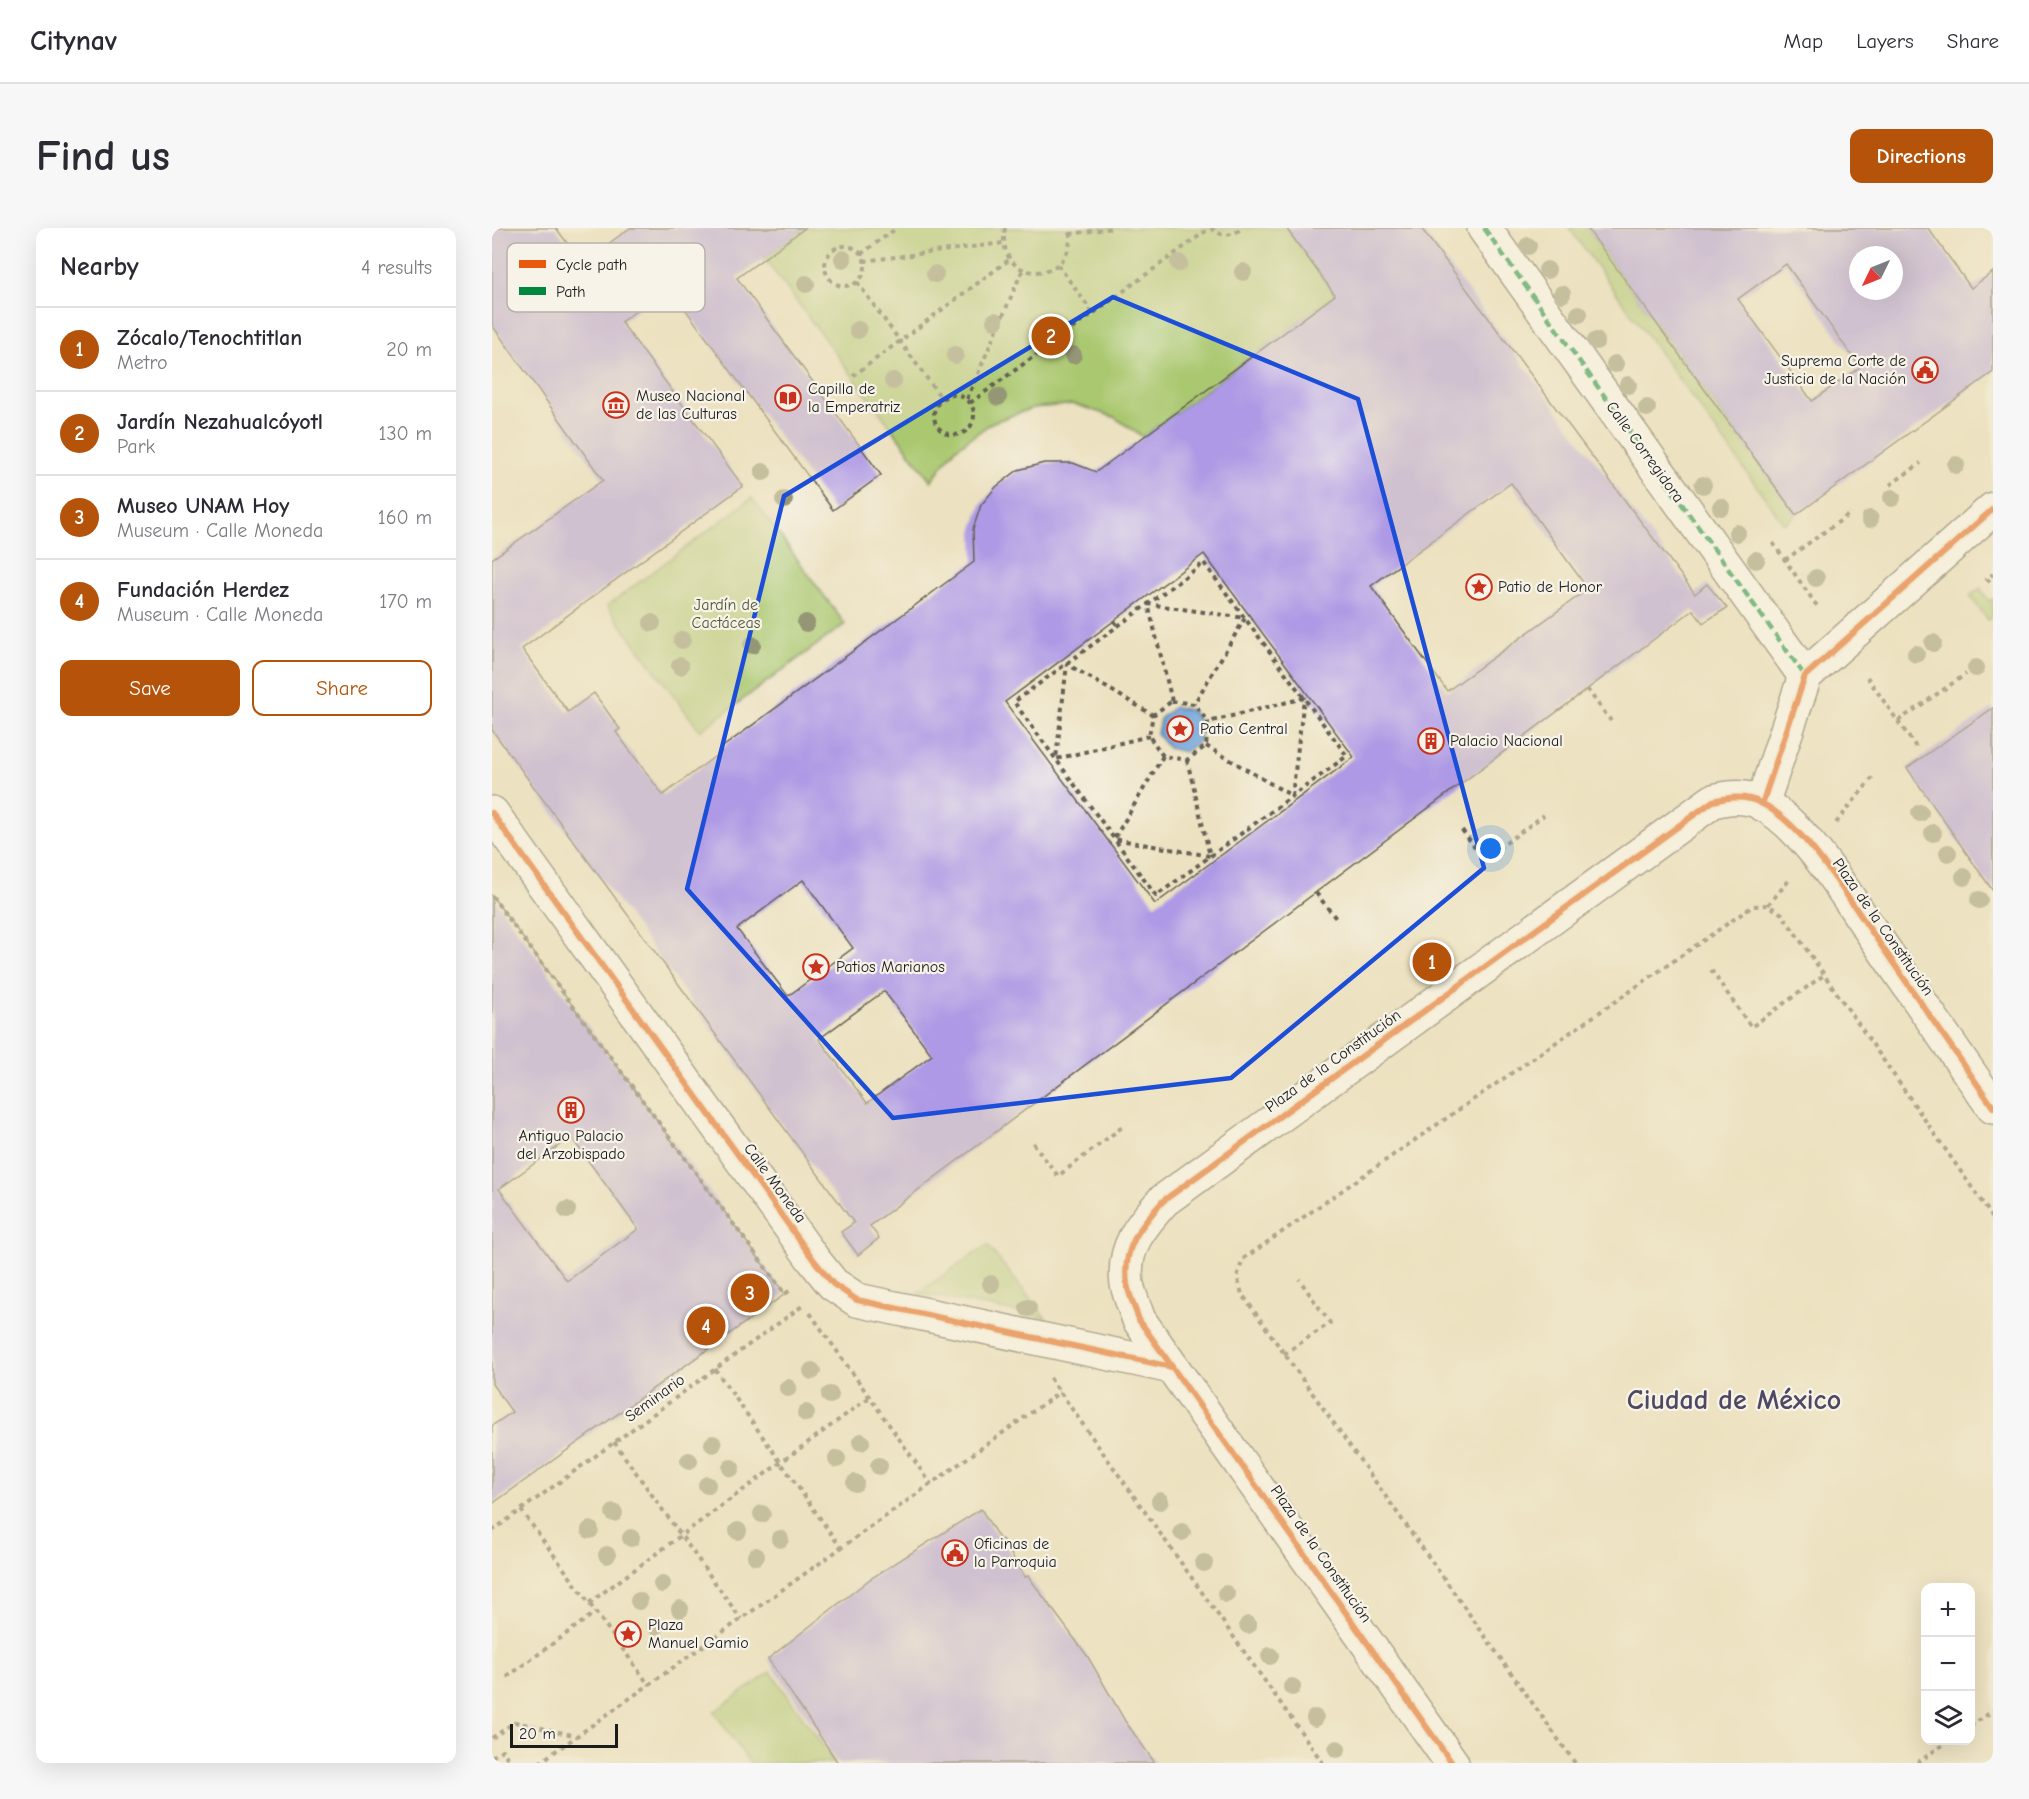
<!DOCTYPE html>
<html lang="en">
<head>
<meta charset="utf-8">
<style>
  body { margin:0; font-family:"Comic Neue",sans-serif; background:#f7f7f7; color:#2b2b33 }
  .controls { position:absolute; right:18px; bottom:18px; display:grid; overflow:hidden; border-radius:12px; box-shadow:0 6px 24px #0002 }
  .controls button { width:54px; height:54px; display:grid; place-items:center; padding:0; border:0; border-bottom:2px solid #e1e1e2; background:#fff; color:#2b2b33; font:30px sans-serif }
  .compass { position:absolute; left:1357px; top:18px; width:54px; height:54px; border-radius:50%; background:#fff; box-shadow:0 6px 24px #0002; rotate:227deg }
  .scale { position:absolute; left:18px; bottom:15px; width:108px; box-sizing:border-box; padding-left:6px; border:3px solid #1c1c1c; border-top:0; font-size:16px; line-height:21px; white-space:nowrap; color:#1c1c1c; -webkit-text-stroke:4px #f7f3e8; paint-order:stroke }
  .you { position:absolute; left:999px; top:621px; width:21px; height:21px; margin:-15px; border:4px solid #fff; border-radius:50%; background:#1a73e8; box-shadow:0 0 0 9px #1a73e833 }
  .badge { display:grid; place-items:center; width:39px; height:39px; border-radius:50%; background:#b45309; color:#fff; font-size:20px; font-weight:700 }
  .pin { position:absolute; translate:-50% -50%; border:3px solid #fff; box-shadow:0 2px 6px #0006 }
  .list { margin:0; padding:0; list-style:none }
  h2 { display:flex; justify-content:space-between; align-items:center; height:78px; margin:0; padding:0 24px; font-size:26px }
  h2 small { font-size:20px; font-weight:400; color:#7c7c81 }
  .list li { display:grid; grid-template-columns:39px 1fr auto; gap:18px; align-items:center; box-sizing:border-box; height:84px; padding:0 24px; border-top:2px solid #e1e1e2 }
  .list b { display:block; font-size:22px; white-space:nowrap }
  .list p { margin:0; font-size:20px; white-space:nowrap; color:#7c7c81 }
  .list em { font-size:20px; font-style:normal; color:#7c7c81 }
  .actions { display:flex; gap:12px; padding:18px 24px }
  .actions a { flex:1; padding:14px 0; border:2px solid #b45309; border-radius:12px; text-align:center; font-size:21px; color:#b45309 }
  .actions .main { background:#b45309; color:#fff }
  .icon { flex:none; width:33px; height:33px; fill:none; stroke:currentColor; stroke-width:2; stroke-linecap:round; stroke-linejoin:round }
  .map { position:relative; flex:none; width:1501px; height:1535px; overflow:hidden; border-radius:12px }
  header { display:flex; align-items:center; gap:36px; box-sizing:border-box; height:84px; padding:0 30px; background:#fff; border-bottom:2px solid #e1e1e2 }
  header strong { font-size:28px }
  nav { display:flex; gap:33px; margin-inline-start:auto; font-size:21px }
  .intro { display:flex; align-items:center; justify-content:space-between; box-sizing:border-box; height:144px; padding:0 36px }
  h1 { margin:0; font-size:42px }
  .button { padding:15px 27px; border-radius:12px; background:#b45309; color:#fff; font-size:21px; font-weight:700 }
  main { display:flex; gap:36px; padding:0 36px }
  aside { flex:1; background:#fff; border-radius:12px; box-shadow:0 6px 24px #0002 }
  .map>svg:first-child { display:block }
  .green { fill:#aac86f; stroke:#637246; stroke-width:1.5 }
  .water { fill:#6ca3da; stroke:#44607b; stroke-width:1.5 }
  .building { fill:#ad99e5; fill-rule:evenodd }
  .lines { fill:none; stroke-linecap:round; stroke-linejoin:round }
  .minor-casing { stroke:#656155; stroke-width:36 }
  .path { stroke:#656155; stroke-width:4; stroke-dasharray:4.5 4.5; stroke-linecap:butt }
  .minor { stroke:#fff; stroke-width:33 }
  .quiet { stroke:#00873e; stroke-width:4.5; stroke-dasharray:9 4.5; stroke-linecap:butt }
  .cycleway-casing { stroke:#f7f3e8; stroke-width:10 }
  .cycleway { stroke:#e8590c; stroke-width:6 }
  .tree { fill:#959676 }
  .marked { fill:none; stroke:#1d4ed8; stroke-width:4.5; stroke-linejoin:round }
  .labels { text-anchor:middle; dominant-baseline:central; stroke-width:4.5; stroke-linejoin:round; paint-order:stroke }
  .poi-label { font-size:16px; fill:#1c1c1c; stroke:#f7f3e8; text-anchor:start }
  .street-label { font-size:16px; fill:#1c1c1c; stroke:#f7f3e8 }
  .park-label { font-size:16px; fill:#4e5839; stroke:#f7f3e8 }
  .town-label { font-size:28px; font-weight:bold; fill:#4f4862; stroke:#f7f3e8 }
  .key { fill:#f7f3e8; stroke:#b5b2ab; stroke-width:1.5 }
  .key-label { font-size:16px; fill:#1c1c1c }
</style>
</head>
<body>
<header>
<strong>Citynav</strong>
<nav><a>Map</a><a>Layers</a><a>Share</a></nav>
</header>
<div class="intro"><h1>Find us</h1><a class="button">Directions</a></div>
<main>
<aside>
<h2>Nearby<small>4 results</small></h2>
<ul class="list">
<li><span class="badge">1</span><div><b>Zócalo/Tenochtitlan</b><p>Metro</p></div><em>20 m</em></li>
<li><span class="badge">2</span><div><b>Jardín Nezahualcóyotl</b><p>Park</p></div><em>130 m</em></li>
<li><span class="badge">3</span><div><b>Museo UNAM Hoy</b><p>Museum · Calle Moneda</p></div><em>160 m</em></li>
<li><span class="badge">4</span><div><b>Fundación Herdez</b><p>Museum · Calle Moneda</p></div><em>170 m</em></li>
</ul>
<div class="actions"><a class="main">Save</a><a>Share</a></div>
</aside>
<div class="map">
<svg width="1501" height="1535" viewBox="0 0 1501 1535">
  <rect width="100%" height="100%" fill="#f7f3e8"/>
  <filter id="ink" filterUnits="userSpaceOnUse"><feTurbulence type="fractalNoise" baseFrequency=".0167" numOctaves="2"/><feDisplacementMap in="SourceGraphic" scale="12" xChannelSelector="R" yChannelSelector="G"/><feConvolveMatrix kernelMatrix="1 2 1 2 8 2 1 2 1" color-interpolation-filters="sRGB"/></filter>
  <filter id="wash" filterUnits="userSpaceOnUse"><feTurbulence type="fractalNoise" baseFrequency=".008" numOctaves="4" result="noise"/><feDisplacementMap in="SourceGraphic" scale="24" xChannelSelector="R" yChannelSelector="G"/><feGaussianBlur stdDeviation="1.35" result="paint"/><feColorMatrix in="noise" values="0 0 0 0 0 0 0 0 0 0 0 0 0 0 0 0 0 1.4 0 .05"/><feComposite in="paint" operator="in"/></filter>
  <g filter="url(#wash)">
    <rect width="100%" height="100%" fill="#ece1c0"/>
    <g class="green">
      <path d="M313 0H794L843 67 651 209 622 189 582 176 541 180 501 194 463 221 439 253 272 30Z"/>
      <path d="M1077 0H1095L1304 287 1292 296Z"/>
      <path d="M260 270 353 396 208 503 115 378Z"/>
      <path d="M1488 360 1497 373 1501 371V388L1496 392 1478 368Z"/>
      <path d="M495 1017 554 1090 426 1065Z"/>
      <path d="M279 1444 343 1535H258L222 1484Z"/>
    </g>
    <path class="water" d="M682 479 699 482 709 496 707 513 693 524 676 520 665 506 668 491Z"/>
    <g id="blocks">
      <g class="building">
        <path d="M0 0H64L90 35 138 0H313L245 50 389 247 341 282 177 59 129 94 251 258 30 421 76 484 102 465 128 501 124 504 171 567 229 524 228 521 482 334 481 301 489 277 504 259 526 242 552 235H581L604 244 843 67 794 0H929L1203 366 1215 356 1235 380 1211 395 1201 382 378 998 387 1010 366 1027 349 1004 362 995 0 502V331L111 252 0 97ZM1019 255 1096 361 955 463 879 358ZM712 326 862 529 663 676 513 474ZM311 652 361 720 296 768 245 701ZM392 763 440 827 375 875 327 811Z"/>
        <path d="M1095 0H1436L1479 60 1501 44V144L1304 287ZM1366 27H1402V63H1366ZM1294 36 1368 139 1320 173 1246 71Z"/>
        <path d="M1501 480V663L1415 540Z"/>
        <path d="M0 668 293 1066 0 1276V1198L20 1184 0 1156ZM79 909 146 1001 75 1053 7 961Z"/>
        <path d="M489 1281 508 1312 510 1311 533 1349 536 1348 596 1429 633 1493 663 1535H346L276 1431 378 1351Z"/>
      </g>
    </g>
  </g>
  <g filter="url(#ink)">
    <use href="#blocks" fill-opacity="0" stroke="#656155" stroke-width="1.5"/>
    <g class="lines">
      <g class="minor-casing">
        <g id="minor">
          <path d="M992 0 1313 448"/>
          <path d="M1270 576 1313 448 1501 281"/>
          <path d="M0 585 321 1031 341 1056 365 1072 680 1139"/>
          <path d="M960 1535 647 1092C643 1080 637 1067 635 1056 630 1019 649 998 671 973L1221 573C1237 569 1253 567 1269 575 1314 598 1355 669 1384 710 1423 767 1462 823 1501 879"/>
        </g>
      </g>
      <g class="path">
        <path d="M513 0C502 60 588 57 577 0"/>
        <path d="M719 0C729 9 739 9 750 0"/>
        <path d="M578 6 621 0"/>
        <circle cx="353" cy="38" r="20"/>
        <path d="M369 26 405 0"/>
        <path d="M372 33 511 15"/>
        <path d="M566 37 601 85"/>
        <path d="M365 54 450 171"/>
        <path d="M361 148 518 31"/>
        <circle cx="462" cy="187" r="20"/>
        <path d="M475 171 531 41"/>
        <path d="M478 175 718 0"/>
        <path d="M1398 257 1429 235"/>
        <path d="M1281 315 1325 378"/>
        <path d="M1293 332 1359 285"/>
        <path d="M712 335 855 528 664 668 522 474Z"/>
        <path d="M1498 354 1495 351 1501 346"/>
        <path d="M622 393 626 398"/>
        <path d="M1375 449 1424 519"/>
        <path d="M1095 461 1119 493"/>
        <path d="M680 473 656 376 753 390 702 476"/>
        <path d="M680 473 702 476 716 494 714 518 695 532 671 528 657 508 661 487Z"/>
        <path d="M1406 493 1474 446"/>
        <path d="M657 508 564 531 575 436 661 487"/>
        <path d="M714 518 800 568 812 470 716 494"/>
        <path d="M671 528 622 611 718 628 695 532"/>
        <path d="M1344 595 1381 549"/>
        <path d="M970 602 992 631 1052 587"/>
        <path d="M824 665 846 693"/>
        <path d="M0 668 293 1066 300 1061"/>
        <path d="M1276 677 1299 650"/>
        <path d="M1219 742 1259 799 1332 747"/>
        <path d="M541 915 566 948 633 897"/>
        <path d="M318 1085 439 1256"/>
        <path d="M792 1126 838 1095 807 1051"/>
        <path d="M223 1141 349 1320"/>
        <path d="M558 1150 831 1535"/>
        <path d="M122 1214 249 1391"/>
        <path d="M29 1282 157 1457"/>
        <path d="M0 1303 313 1076"/>
        <path d="M97 1375 378 1169"/>
        <path d="M15 1449 104 1384"/>
        <path d="M1478 1498 1501 1483"/>
        <path d="M0 1510 23 1494 85 1508"/>
        <path d="M0 1529 10 1522 19 1535"/>
        <path d="M47 1535 568 1164"/>
        <path d="M1083 1535 750 1066 745 1049 751 1031 1261 678 1276 677 1290 686 1501 990"/>
        <path d="M1425 1535 1458 1512"/>
      </g>
      <use href="#minor" class="minor"/>
      <path class="quiet" d="M992 0 1313 448"/>
      <g class="cycleway-casing">
        <g id="cycleway">
          <path d="M1270 576 1313 448 1501 281"/>
          <path d="M0 585 321 1031 341 1056 365 1072 680 1139"/>
          <path d="M960 1535 647 1092C643 1080 637 1067 635 1056 630 1019 649 998 671 973L1221 573C1237 569 1253 567 1269 575 1314 598 1355 669 1384 710 1423 767 1462 823 1501 879"/>
        </g>
      </g>
      <use href="#cycleway" class="cycleway"/>
    </g>
    <g class="tree">
      <circle cx="1036" cy="18" r="9"/>
      <circle cx="351" cy="31" r="9"/>
      <circle cx="687" cy="35" r="9"/>
      <circle cx="1055" cy="42" r="9"/>
      <circle cx="751" cy="44" r="9"/>
      <circle cx="443" cy="46" r="9"/>
      <circle cx="314" cy="56" r="9"/>
      <circle cx="1070" cy="66" r="9"/>
      <circle cx="1087" cy="86" r="9"/>
      <circle cx="503" cy="93" r="9"/>
      <circle cx="366" cy="102" r="9"/>
      <circle cx="1104" cy="113" r="9"/>
      <circle cx="463" cy="127" r="9"/>
      <circle cx="581" cy="127" r="9"/>
      <circle cx="1123" cy="136" r="9"/>
      <circle cx="401" cy="153" r="9"/>
      <circle cx="1136" cy="157" r="9"/>
      <circle cx="506" cy="169" r="9"/>
      <circle cx="1155" cy="180" r="9"/>
      <circle cx="1464" cy="237" r="9"/>
      <circle cx="271" cy="244" r="9"/>
      <circle cx="1211" cy="257" r="9"/>
      <circle cx="1400" cy="270" r="9"/>
      <circle cx="292" cy="272" r="9"/>
      <circle cx="1229" cy="279" r="9"/>
      <circle cx="1378" cy="291" r="9"/>
      <circle cx="1245" cy="305" r="9"/>
      <circle cx="1264" cy="332" r="9"/>
      <circle cx="1324" cy="350" r="9"/>
      <circle cx="160" cy="395" r="9"/>
      <circle cx="314" cy="395" r="9"/>
      <circle cx="190" cy="412" r="9"/>
      <circle cx="1441" cy="415" r="9"/>
      <circle cx="260" cy="417" r="9"/>
      <circle cx="1424" cy="426" r="9"/>
      <circle cx="188" cy="438" r="9"/>
      <circle cx="1484" cy="440" r="9"/>
      <circle cx="1428" cy="585" r="9"/>
      <circle cx="1441" cy="605" r="9"/>
      <circle cx="1456" cy="625" r="9"/>
      <circle cx="1472" cy="649" r="9"/>
      <circle cx="1487" cy="672" r="9"/>
      <circle cx="75" cy="982" r="9"/>
      <circle cx="499" cy="1056" r="9"/>
      <circle cx="536" cy="1080" r="9"/>
      <circle cx="320" cy="1143" r="9"/>
      <circle cx="296" cy="1160" r="9"/>
      <circle cx="338" cy="1167" r="9"/>
      <circle cx="314" cy="1185" r="9"/>
      <circle cx="369" cy="1214" r="9"/>
      <circle cx="221" cy="1216" r="9"/>
      <circle cx="345" cy="1231" r="9"/>
      <circle cx="197" cy="1233" r="9"/>
      <circle cx="387" cy="1238" r="9"/>
      <circle cx="239" cy="1240" r="9"/>
      <circle cx="363" cy="1255" r="9"/>
      <circle cx="215" cy="1257" r="9"/>
      <circle cx="668" cy="1273" r="9"/>
      <circle cx="122" cy="1285" r="9"/>
      <circle cx="270" cy="1286" r="9"/>
      <circle cx="98" cy="1302" r="9"/>
      <circle cx="246" cy="1303" r="9"/>
      <circle cx="690" cy="1304" r="9"/>
      <circle cx="139" cy="1310" r="9"/>
      <circle cx="288" cy="1311" r="9"/>
      <circle cx="115" cy="1327" r="9"/>
      <circle cx="264" cy="1328" r="9"/>
      <circle cx="712" cy="1335" r="9"/>
      <circle cx="170" cy="1356" r="9"/>
      <circle cx="734" cy="1366" r="9"/>
      <circle cx="147" cy="1373" r="9"/>
      <circle cx="188" cy="1381" r="9"/>
      <circle cx="756" cy="1397" r="9"/>
      <circle cx="164" cy="1398" r="9"/>
      <circle cx="778" cy="1428" r="9"/>
      <circle cx="800" cy="1459" r="9"/>
      <circle cx="823" cy="1490" r="9"/>
      <circle cx="845" cy="1521" r="9"/>
    </g>
  </g>
  <path d="M0 0H1501V1535H0ZM621 69 866 171 992 640 739 850 401 890 195 661 292 268Z" fill="#ece1c0" fill-opacity=".55" fill-rule="evenodd"/>
  <path class="marked" d="M621 69 866 171 992 640 739 850 401 890 195 661 292 268Z"/>
  <defs>
    <g id="civic-ring" transform="scale(1.35)"><circle r="9.5" fill="#f7f3e8" stroke="#c8321e" stroke-width="1.5"/><path d="M-.6-6.5H3V-4.5H.6V-3L4-1V1h2V6H-6V1h2V-1L-.6-3ZM-1.2 2.5V6h2.4V2.5Z" fill="#c8321e"/></g>
    <g id="library-ring" transform="scale(1.35)"><circle r="9.5" fill="#f7f3e8" stroke="#c8321e" stroke-width="1.5"/><path d="M-6-4Q-3-5.5-.7-3.5V5Q-3 3-6 4ZM6-4Q3-5.5 .7-3.5V5Q3 3 6 4Z" fill="#c8321e"/></g>
    <g id="museum-ring" transform="scale(1.35)"><circle r="9.5" fill="#f7f3e8" stroke="#c8321e" stroke-width="1.5"/><path d="M0-6L6-3V-2H-6V-3ZM-5-1h2V3h-2ZM-1-1h2V3h-2ZM3-1h2V3H3ZM-6 4H6V6H-6Z" fill="#c8321e"/></g>
    <g id="sight-ring" transform="scale(1.35)"><circle r="9.5" fill="#f7f3e8" stroke="#c8321e" stroke-width="1.5"/><path d="M0-6L1.8-2.2L6-1.7L2.9 1.2L3.7 5.4L0 3.3L-3.7 5.4L-2.9 1.2L-6-1.7L-1.8-2.2Z" fill="#c8321e"/></g>
    <g id="building-ring" transform="scale(1.35)"><circle r="9.5" fill="#f7f3e8" stroke="#c8321e" stroke-width="1.5"/><path d="M-4-6H4V6H1V3H-1V6H-4ZM-2.5-4.3h1.7v1.8h-1.7ZM.8-4.3h1.7v1.8H.8ZM-2.5-1h1.7V.8h-1.7ZM.8-1h1.7V.8H.8Z" fill="#c8321e"/></g>
  </defs>
  <g fill-rule="evenodd">
    <use href="#civic-ring" x="1433" y="142"/>
    <use href="#library-ring" x="296" y="170"/>
    <use href="#museum-ring" x="124" y="177"/>
    <use href="#sight-ring" x="987" y="359"/>
    <use href="#sight-ring" x="688" y="501"/>
    <use href="#building-ring" x="939" y="513"/>
    <use href="#sight-ring" x="324" y="739"/>
    <use href="#building-ring" x="79" y="882"/>
    <use href="#civic-ring" x="463" y="1325"/>
    <use href="#sight-ring" x="136" y="1406"/>
  </g>
  <g class="labels">
    <g class="poi-label">
      <text x="1414" y="133" text-anchor="end">Suprema Corte de<tspan x="1414" dy="18">Justicia de la Nación</tspan></text>
      <text x="316" y="161">Capilla de<tspan x="316" dy="18">la Emperatriz</tspan></text>
      <text x="144" y="168">Museo Nacional<tspan x="144" dy="18">de las Culturas</tspan></text>
      <text x="1006" y="359">Patio de Honor</text>
      <text x="708" y="501">Patio Central</text>
      <text x="958" y="513">Palacio Nacional</text>
      <text x="344" y="739">Patios Marianos</text>
      <text x="79" y="908" text-anchor="middle">Antiguo Palacio<tspan x="79" dy="18">del Arzobispado</tspan></text>
      <text x="482" y="1316">Oficinas de<tspan x="482" dy="18">la Parroquia</tspan></text>
      <text x="156" y="1397">Plaza<tspan x="156" dy="18">Manuel Gamio</tspan></text>
    </g>
    <g class="street-label">
      <text transform="translate(1153 224) rotate(54)">Calle Corregidora</text>
      <text transform="translate(1391 699) rotate(55)">Plaza de la Constitución</text>
      <text transform="translate(841 833) rotate(-36)">Plaza de la Constitución</text>
      <text transform="translate(283 955) rotate(54)">Calle Moneda</text>
      <text transform="translate(163 1170) rotate(-36)">Seminario</text>
      <text transform="translate(829 1326) rotate(55)">Plaza de la Constitución</text>
    </g>
    <g class="park-label">
      <text x="234" y="377">Jardín de<tspan x="234" dy="18">Cactáceas</tspan></text>
    </g>
    <g class="town-label">
      <text x="1242" y="1172">Ciudad de México</text>
    </g>
  </g>
  <rect x="15" y="15" width="198" height="69" rx="9" class="key"/>
  <rect x="27" y="32" width="27" height="8" fill="#e8590c"/>
  <rect x="27" y="59" width="27" height="8" fill="#00873e"/>
  <g class="key-label">
    <text x="64" y="42">Cycle path</text>
    <text x="64" y="69">Path</text>
  </g>
</svg>
<div class="controls">
<button>+</button>
<button>−</button>
<button><svg class="icon" aria-label="layers" viewBox="0 0 24 24"><path d="M12 4l9 5-9 5-9-5zM3 14l9 5 9-5"/></svg></button>
</div>
<svg class="compass" viewBox="-18 -18 36 36"><path d="M0-13l5 13h-10z" fill="#e53935"/><path d="M0 13l5-13h-10z" fill="#7c7c81"/></svg>
<div class="scale">20 m</div>
<div class="you"></div>
<div class="pin badge" style="left:940px;top:734px">1</div>
<div class="pin badge" style="left:559px;top:108px">2</div>
<div class="pin badge" style="left:258px;top:1065px">3</div>
<div class="pin badge" style="left:214px;top:1098px">4</div>
</div>
</main>
</body>
</html>
